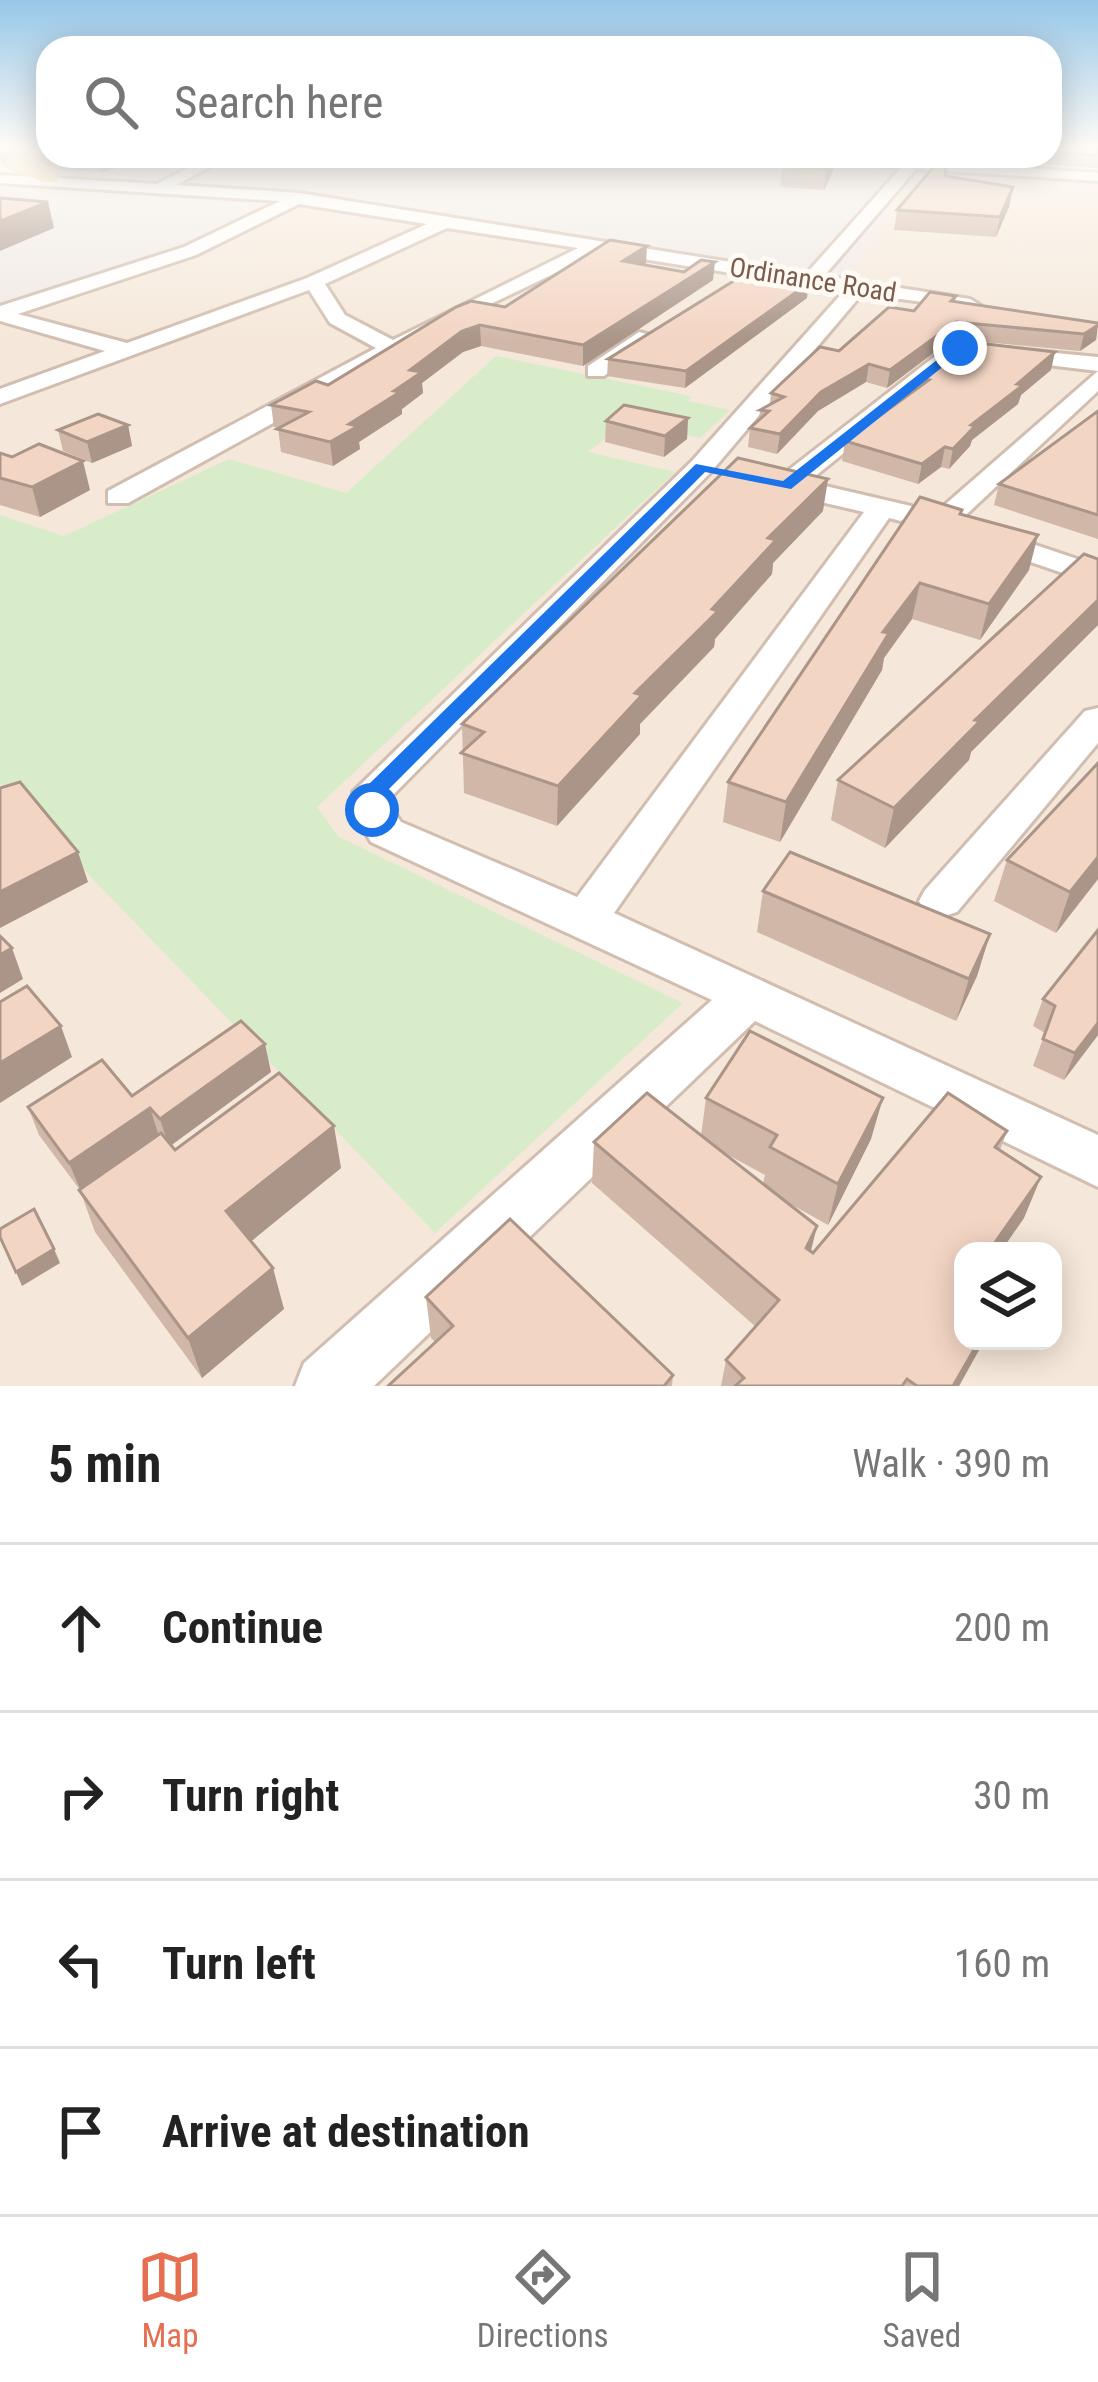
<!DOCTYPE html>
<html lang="en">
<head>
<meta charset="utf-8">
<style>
  body { margin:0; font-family:"Roboto Condensed",sans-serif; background:#f2f2f2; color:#222 }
  .controls { position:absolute; right:36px; bottom:36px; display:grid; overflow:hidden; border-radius:24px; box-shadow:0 6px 30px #0003 }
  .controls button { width:108px; height:108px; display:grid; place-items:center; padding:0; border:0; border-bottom:3px solid #e0e0e0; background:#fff; color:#222; font:60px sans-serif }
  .stop { position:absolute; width:36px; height:36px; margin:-27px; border:9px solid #1a73e8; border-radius:50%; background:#fff }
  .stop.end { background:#1a73e8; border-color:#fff; box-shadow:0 3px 12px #0008 }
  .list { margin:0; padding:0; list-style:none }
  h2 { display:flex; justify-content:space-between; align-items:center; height:156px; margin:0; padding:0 48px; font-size:51px }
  h2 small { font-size:39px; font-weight:400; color:#767676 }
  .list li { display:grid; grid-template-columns:78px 1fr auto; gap:36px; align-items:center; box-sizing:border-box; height:168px; padding:0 48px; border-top:3px solid #e0e0e0 }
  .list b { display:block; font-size:45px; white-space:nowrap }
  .list em { font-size:39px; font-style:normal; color:#767676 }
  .icon { flex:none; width:66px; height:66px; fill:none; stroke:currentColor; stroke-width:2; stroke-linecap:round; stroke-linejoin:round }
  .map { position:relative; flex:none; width:1098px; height:1386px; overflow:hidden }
  .search { position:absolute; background:#fff; box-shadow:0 6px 30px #0003; left:36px; right:36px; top:36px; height:132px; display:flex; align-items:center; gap:30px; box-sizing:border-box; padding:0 42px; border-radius:36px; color:#767676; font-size:45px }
  .sheet { height:828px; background:#fff }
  nav { display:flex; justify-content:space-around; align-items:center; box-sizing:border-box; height:168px; border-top:3px solid #e0e0e0; background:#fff; font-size:33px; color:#767676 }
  nav a { display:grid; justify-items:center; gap:6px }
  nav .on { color:#e76f51 }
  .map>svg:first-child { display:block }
  .residential { fill:#f5e8da; fill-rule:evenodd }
  .industrial { fill:#efe9e4 }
  .green { fill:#d8ecc9 }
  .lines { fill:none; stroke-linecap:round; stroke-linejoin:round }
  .minor-casing { stroke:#d1beb0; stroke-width:6 }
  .major-casing { stroke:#dad1cd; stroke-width:6 }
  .minor { fill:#fff; fill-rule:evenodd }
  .major { fill:#fbd9a5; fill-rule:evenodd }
  .wall { fill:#d1b7a8; fill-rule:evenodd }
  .shaded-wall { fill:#aa9588 }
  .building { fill:#f3d5c3; stroke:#aa9588; stroke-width:3 }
  .route { fill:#1a73e8 }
  .labels { text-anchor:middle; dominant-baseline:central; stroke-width:10; stroke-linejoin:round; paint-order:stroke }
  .far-street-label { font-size:27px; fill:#7a5c4d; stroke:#fffaf3 }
</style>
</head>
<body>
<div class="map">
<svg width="1098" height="1386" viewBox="0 0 1098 1386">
  <rect width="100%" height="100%" fill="#fdf6ec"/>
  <path class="residential" d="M1098 147V1386H0V307L285 200 843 285 923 156H1050ZM963 1251H1053V1341H963Z"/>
  <path class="industrial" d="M48 156H923L843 285 285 200 190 245 0 307V185H71L87 178 36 172 26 162Z"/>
  <path class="green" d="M496 356 691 396 689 401 730 410 700 438 625 423 588 452 675 472 317 807 339 837 683 1003 435 1233 0 783V515L64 536 229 459 346 493Z"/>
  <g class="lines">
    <g class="minor-casing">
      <g id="minor">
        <path d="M212 156H230L176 185 299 193 806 274 901 168 785 156H926L922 161 1098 173V181L916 169 824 276 970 299 980 305 977 309 862 294 710 473 393 795 392 809 401 822 577 897 864 512 769 490V478L781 476 952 343 1098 357V371L965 355 808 482 911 506 915 512 901 521 889 518 614 913 1098 1135V1187L755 1021 374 1386H295L304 1363 712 1000 371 842 352 810 353 792 692 461 844 291 599 252 476 311 128 503H108V491L376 348 330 323 309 290 0 404V389L105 351 0 321V306L184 247 280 201 0 183V175L157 184ZM299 204 427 224 307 278 127 343 18 314 196 255ZM447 228 578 248 393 340 345 315 325 284Z"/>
        <path d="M639 332 658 337 604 376H588V366Z"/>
        <path d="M1098 371V391L952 528H932L928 522 932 516Z"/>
        <path d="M988 529 1098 566V585L978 544 973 538Z"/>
        <path d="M1098 708V743L957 912 941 917 925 912 919 901 925 890 1085 711Z"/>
      </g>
    </g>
    <g class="major-casing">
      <path id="major" d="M33 147H48V154L31 164 57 174V182H43L6 165Z"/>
    </g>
    <use href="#minor" class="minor"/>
    <use href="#major" class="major"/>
  </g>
  <g class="wall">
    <path d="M38 147H48V156H203L188 163 141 160 103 172 59 170 41 163Z"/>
    <path d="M1050 147H1098V168L1037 164 1039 156H1050Z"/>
    <path d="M400 156H474L458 168 401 164Z"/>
    <path d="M789 156H836L834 169 824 190 780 187 783 166Z"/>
    <path d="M945 176 1013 187 1009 207 996 237 894 230 897 210Z"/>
    <path d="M646 263 644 265 713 280 583 366 481 346 463 352 422 383 423 393 402 409V414L359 442 360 449 333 466 281 452 278 428 274 427 271 405 328 385 505 307Z"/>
    <path d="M956 296 955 302 1098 323 1096 340 1080 351 952 339 887 388 866 382 818 411 777 454 748 447 750 428 759 420 760 410 770 404 771 393 839 351 914 311Z"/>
    <path d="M807 298 685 388 607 376 608 359Z"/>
    <path d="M1051 370 1021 395 1018 404 972 440 970 446 949 469 941 467 918 484 842 461 845 441 922 385 923 379Z"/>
    <path d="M1098 411V539L994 505 999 484Z"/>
    <path d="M688 418 687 439 664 457 605 442 606 421Z"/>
    <path d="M128 425 132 446 92 463 63 451 58 430Z"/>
    <path d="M0 453 90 490 40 517 0 505Z"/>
    <path d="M823 511 773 563 772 574 715 639 714 647 640 724V734L557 826 464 793 462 724Z"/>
    <path d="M961 515 1029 570 980 640 912 619 884 658 882 670 780 842 723 822 728 782Z"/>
    <path d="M1098 559V625L971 752 969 760 885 848 831 820 838 780Z"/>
    <path d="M1085 778 1098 879 1056 933 994 901 1007 860Z"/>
    <path d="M763 891 990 934 977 976 956 1021 757 932Z"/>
    <path d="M1098 930V1035L1064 1080 1033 1066 1045 1033 1033 1026 1043 999Z"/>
    <path d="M271 1072 171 1145 175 1150 341 1168 251 1241 284 1309 202 1378 95 1232 80 1190 39 1135 28 1107 132 1096Z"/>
    <path d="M706 1098 871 1139 828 1225 785 1201 813 1253 1007 1131 1000 1150 1024 1218 1001 1251H963L984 1341 959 1386H721L726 1360 756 1327 592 1183 594 1142 701 1136ZM719 1150 765 1175 763 1184Z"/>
    <path d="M426 1297 673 1375 672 1386H388L435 1342 431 1338Z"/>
  </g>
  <g class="shaded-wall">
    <path d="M14 147 15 154 2 164 0 157Z"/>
    <path d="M100 156H141V160L103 172Z"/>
    <path d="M187 156H203L188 163Z"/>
    <path d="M457 156H474L458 168Z"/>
    <path d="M833 156H836L834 169 824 190 826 169Z"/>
    <path d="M1013 187 1009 207 996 237 1000 217Z"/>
    <path d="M48 202 54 228 0 251V221Z"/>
    <path d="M647 246 646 263 622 279 623 261Z"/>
    <path d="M715 262 713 280 583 366V345Z"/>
    <path d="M809 283 807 298 685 388 686 371Z"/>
    <path d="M956 322 952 339 887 388 890 370Z"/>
    <path d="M480 325 481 346 463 352 422 383 423 393 402 409V414L359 442 360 449 333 466 330 442 349 424 394 391 410 370 462 331Z"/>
    <path d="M1098 325 1096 340 1080 351 1084 334Z"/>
    <path d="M1055 352 1051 370 1021 395 1018 404 972 440 970 446 949 469 953 449 971 425Z"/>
    <path d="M869 364 866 382 818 411 777 454 780 434 821 392Z"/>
    <path d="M688 418 687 439 664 457 665 436Z"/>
    <path d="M128 425 132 446 92 463 87 442Z"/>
    <path d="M945 447 941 467 918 484 922 464Z"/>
    <path d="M83 461 90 490 40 517 32 487Z"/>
    <path d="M828 479 823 511 773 563 772 574 715 639 714 647 640 724V734L557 826 558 786 635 693 712 609 768 538Z"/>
    <path d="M1038 535 1029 570 980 640 989 604Z"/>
    <path d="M920 583 912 619 884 658 882 670 780 842 786 802 883 632Z"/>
    <path d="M1098 600V625L971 752 969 760 885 848 894 808 975 720Z"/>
    <path d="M78 852 88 882 0 928V892Z"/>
    <path d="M1098 857V879L1056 933 1070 892Z"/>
    <path d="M990 934 977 976 956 1021 969 979Z"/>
    <path d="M12 948 23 979 0 993V955Z"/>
    <path d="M1098 1023V1035L1064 1080 1075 1053Z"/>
    <path d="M61 1026 72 1057 0 1103V1063Z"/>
    <path d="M265 1044 271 1072 169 1147 160 1119Z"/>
    <path d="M883 1098 871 1139 828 1225 838 1184Z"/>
    <path d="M150 1108 159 1136 81 1191 69 1163Z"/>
    <path d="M334 1126 341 1168 237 1253 226 1211Z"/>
    <path d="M1041 1177 1024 1218 1001 1251H989Z"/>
    <path d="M817 1226 807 1267 806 1248Z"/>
    <path d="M54 1249 60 1263 22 1286 16 1272Z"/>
    <path d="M273 1268 284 1309 202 1378 188 1338Z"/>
    <path d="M979 1341H984L959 1386H953Z"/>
  </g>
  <g class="building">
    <path d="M0 147H14L0 157Z"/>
    <path d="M1050 147H1098V155L1050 152Z"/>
    <path d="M789 156H833L826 169 783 166Z"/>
    <path d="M942 157H947L945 176 1013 187 1000 217 897 210Z"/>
    <path d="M0 198 48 202 0 221Z"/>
    <path d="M610 240 647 246 623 261 684 272 701 260 715 262 583 345 480 325 462 331 410 370 422 372 394 391 400 392 349 424 358 426 330 442 277 429 309 412 271 405 316 381 328 385 456 307 471 301 505 307Z"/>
    <path d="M748 272 809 283 686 371 608 359Z"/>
    <path d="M930 292 956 296 951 301 1098 323V325L1084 334 956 322 890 370 869 364 821 392 780 434 750 428 769 411 760 410 784 397 771 393 820 347 839 351 889 307 914 311Z"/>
    <path d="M970 342 1055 352 1017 384 1023 385 971 425 975 426 953 449 945 447 922 464 845 441 929 380 923 379Z"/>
    <path d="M624 405 688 418 665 436 606 421Z"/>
    <path d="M1098 411V515L999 484Z"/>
    <path d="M98 414 128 425 87 442 58 430Z"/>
    <path d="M39 444 83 461 32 487 0 478V453L12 457Z"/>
    <path d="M738 458 828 479 768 538 776 540 712 609 718 611 635 693 642 695 558 786 461 753 484 732 462 724Z"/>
    <path d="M920 497 962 510 960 514 1038 535 989 604 920 583 883 632 889 633 786 802 728 782Z"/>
    <path d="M1084 554 1098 559V600L975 720 980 721 894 808 838 780Z"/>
    <path d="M1098 763V857L1070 892 1007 860Z"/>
    <path d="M20 782 78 852 0 892V788Z"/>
    <path d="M790 852 990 934 969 979 763 891Z"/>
    <path d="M1098 930V1023L1075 1053 1043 1039 1055 1006 1043 999Z"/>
    <path d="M0 936 12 948 0 955Z"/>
    <path d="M27 986 61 1026 0 1063V1002Z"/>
    <path d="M241 1021 265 1044 160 1119 150 1108 69 1163 28 1107 102 1060 132 1096Z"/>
    <path d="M750 1031 883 1098 838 1184 770 1147 777 1135 706 1098Z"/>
    <path d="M279 1073 334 1126 226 1211 273 1268 188 1338 79 1190 161 1133 175 1150Z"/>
    <path d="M647 1093 817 1226 806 1248 813 1253 948 1093 1007 1131 995 1147 1041 1177 989 1251H963V1341H979L953 1386H917L907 1379 902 1386H735L744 1378 726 1360 779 1300 594 1142Z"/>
    <path d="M34 1209 54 1249 16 1272 0 1237V1229Z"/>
    <path d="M510 1219 673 1375 664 1386H388L453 1326 426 1297Z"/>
  </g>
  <linearGradient id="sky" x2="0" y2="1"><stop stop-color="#97c7e8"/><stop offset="0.43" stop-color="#fefbf6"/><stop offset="1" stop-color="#fefbf6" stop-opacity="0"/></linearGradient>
  <rect width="1098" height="341" fill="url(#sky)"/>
  <path class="route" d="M956 345 966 348 791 489 705 472 384 794 380 816H364L366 787 696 464 783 481Z"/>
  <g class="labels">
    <g class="far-street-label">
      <text transform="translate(813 280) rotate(9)">Ordinance Road</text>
    </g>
  </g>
</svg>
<div class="controls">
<button><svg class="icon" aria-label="layers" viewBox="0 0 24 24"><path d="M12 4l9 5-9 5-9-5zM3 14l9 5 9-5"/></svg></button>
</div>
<div class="stop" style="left:372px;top:810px"></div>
<div class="stop end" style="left:960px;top:348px"></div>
<div class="search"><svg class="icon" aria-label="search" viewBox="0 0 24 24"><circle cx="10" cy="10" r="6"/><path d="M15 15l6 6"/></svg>Search here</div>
</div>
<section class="sheet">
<h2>5 min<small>Walk · 390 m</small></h2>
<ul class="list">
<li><svg class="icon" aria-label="ahead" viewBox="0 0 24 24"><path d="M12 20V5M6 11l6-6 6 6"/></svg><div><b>Continue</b></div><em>200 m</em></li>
<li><svg class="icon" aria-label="right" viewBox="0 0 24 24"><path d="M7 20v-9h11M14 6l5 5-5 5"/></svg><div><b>Turn right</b></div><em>30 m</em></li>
<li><svg class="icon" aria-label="left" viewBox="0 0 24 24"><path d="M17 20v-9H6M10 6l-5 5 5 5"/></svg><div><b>Turn left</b></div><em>160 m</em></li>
<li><svg class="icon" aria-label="arrive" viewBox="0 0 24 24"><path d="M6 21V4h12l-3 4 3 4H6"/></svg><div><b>Arrive at destination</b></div></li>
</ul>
</section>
<nav>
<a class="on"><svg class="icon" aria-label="map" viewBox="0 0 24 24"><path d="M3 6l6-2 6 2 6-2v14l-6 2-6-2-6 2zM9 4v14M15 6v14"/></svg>Map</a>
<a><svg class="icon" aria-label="directions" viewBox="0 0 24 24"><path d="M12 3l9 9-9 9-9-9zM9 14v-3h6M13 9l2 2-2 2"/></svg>Directions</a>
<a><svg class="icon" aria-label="saved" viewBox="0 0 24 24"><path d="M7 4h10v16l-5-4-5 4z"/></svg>Saved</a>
</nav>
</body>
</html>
